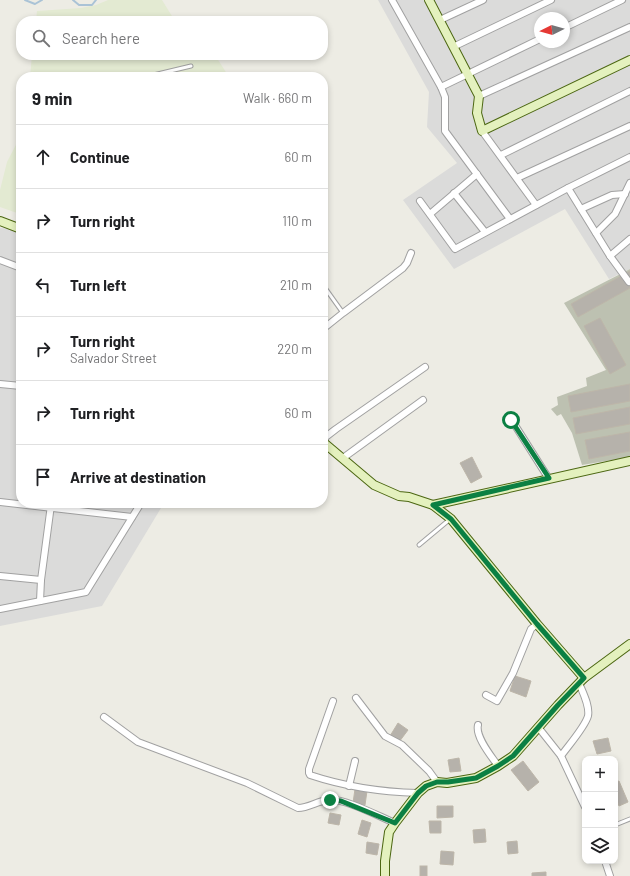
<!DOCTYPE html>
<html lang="en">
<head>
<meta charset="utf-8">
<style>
  body { margin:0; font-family:Barlow,sans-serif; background:#f2f2f2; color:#202124 }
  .controls { position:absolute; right:12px; bottom:12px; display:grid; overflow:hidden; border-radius:8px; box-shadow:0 2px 6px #0003 }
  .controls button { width:36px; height:36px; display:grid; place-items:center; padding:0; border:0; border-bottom:1px solid #e0e0e0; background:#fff; color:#202124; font:20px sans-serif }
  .compass { position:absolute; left:534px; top:12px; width:36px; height:36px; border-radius:50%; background:#fff; box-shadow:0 2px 6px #0003; rotate:265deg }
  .stop { position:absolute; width:12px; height:12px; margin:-9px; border:3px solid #0b8043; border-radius:50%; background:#fff }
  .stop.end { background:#0b8043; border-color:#fff; box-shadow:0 1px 4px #0008 }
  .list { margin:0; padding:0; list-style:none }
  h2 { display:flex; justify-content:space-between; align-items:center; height:52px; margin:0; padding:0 16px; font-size:17px }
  h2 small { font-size:13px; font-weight:400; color:#757577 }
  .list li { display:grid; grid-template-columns:26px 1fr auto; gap:12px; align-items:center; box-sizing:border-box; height:64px; padding:0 16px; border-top:1px solid #e0e0e0 }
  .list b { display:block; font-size:15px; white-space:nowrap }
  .list p { margin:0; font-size:13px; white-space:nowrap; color:#757577 }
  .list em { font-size:13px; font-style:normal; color:#757577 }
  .icon { flex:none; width:22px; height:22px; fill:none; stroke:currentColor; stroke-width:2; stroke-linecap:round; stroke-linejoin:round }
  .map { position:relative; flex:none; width:630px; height:876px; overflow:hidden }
  .search { position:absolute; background:#fff; box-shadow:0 2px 6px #0003; left:16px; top:16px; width:312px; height:44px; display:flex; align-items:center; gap:10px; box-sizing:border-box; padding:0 14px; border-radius:16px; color:#757577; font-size:15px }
  .panel { position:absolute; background:#fff; box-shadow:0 2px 6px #0003; left:16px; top:72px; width:312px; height:436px; border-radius:16px }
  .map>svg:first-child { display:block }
  .residential { fill:#dbdbda; fill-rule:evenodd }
  .construction { fill:#bdc1b1 }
  .farmland { fill:#e3ead2 }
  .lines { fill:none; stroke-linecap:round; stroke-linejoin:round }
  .stream { stroke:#aac3d6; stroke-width:2 }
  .building { fill:#b6b2ab; stroke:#bdb6a9 }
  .lane-casing { stroke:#a1a1a1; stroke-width:5 }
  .street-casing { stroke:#a1a1a1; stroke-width:8 }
  .secondary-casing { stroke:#4c6712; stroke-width:10 }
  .lane { stroke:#fff; stroke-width:3 }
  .street { stroke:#fff; stroke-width:6 }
  .secondary { stroke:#e4f1be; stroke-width:8 }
  .route { stroke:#0b8043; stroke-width:5 }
</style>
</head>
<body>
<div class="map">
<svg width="630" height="876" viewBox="0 0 630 876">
  <rect width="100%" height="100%" fill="#edece4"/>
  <g class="residential">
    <path d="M378 0H630V269L609 279 565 209 454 269 403 200 457 163 427 127 429 92ZM540 18H564V42H540Z"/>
    <path d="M0 228 12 229 21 234V503H164L102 606 0 626Z"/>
  </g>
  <path class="construction" d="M630 269V457L582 465 572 433 561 414 557 416 551 409 558 405 557 397 587 386 586 378 606 370 564 303Z"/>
  <g class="farmland">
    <path d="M108 0H162L175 21H36L37 11 81 8 96 5Z"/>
    <path d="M32 55H215L229 77H30Z"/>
    <path d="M21 135V225L16 223 17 213 0 207V190L7 162Z"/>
  </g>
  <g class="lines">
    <g class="stream">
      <path d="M25 0 35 4 42 0"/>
      <path d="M73 0 79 5H92L96 0"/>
    </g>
  </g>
  <g class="building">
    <path d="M630 271V288L578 317 571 304Z"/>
    <path d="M600 318 626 365 610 374 584 326Z"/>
    <path d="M630 384V401L571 412 568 396Z"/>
    <path d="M630 407V424L576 434 573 418Z"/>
    <path d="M630 432V451L589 459 585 440Z"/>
    <path d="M472 457 482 477 471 483 460 463Z"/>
    <path d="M515 676 531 681 526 697 510 691Z"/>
    <path d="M398 723 408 730 399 742 390 736Z"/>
    <path d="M608 738 611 751 597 754 593 741Z"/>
    <path d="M459 758 461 771 450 772 448 760Z"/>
    <path d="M523 761 539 782 528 791 511 770Z"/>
    <path d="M619 781 628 802 619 806 615 795V782Z"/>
    <path d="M355 789 367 791 365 805 353 803Z"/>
    <path d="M437 806H453V817L437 818Z"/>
    <path d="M330 813 341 815 339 825 328 823Z"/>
    <path d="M362 820 371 823 367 837 358 834Z"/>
    <path d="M429 821H441V833H430Z"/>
    <path d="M485 829 486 842 474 843 473 830Z"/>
    <path d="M517 841 518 853 508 854 507 842Z"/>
    <path d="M367 842 379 844 377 855 366 853Z"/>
    <path d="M441 851 454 852 453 865 440 864Z"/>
    <rect x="420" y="866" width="7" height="10"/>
    <path d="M546 872V876H532V873Z"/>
  </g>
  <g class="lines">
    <g class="lane-casing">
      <g id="lane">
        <path d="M145 77 191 66"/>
        <path d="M323 285 343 313"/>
        <path d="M419 545 449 520"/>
        <path d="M615 825 630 819"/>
      </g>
    </g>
    <g class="street-casing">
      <g id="street">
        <path d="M392 0 441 87 445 97V131L510 219"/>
        <path d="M440 20 483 0"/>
        <path d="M564 28 622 0"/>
        <path d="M453 47 551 0"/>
        <path d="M441 87 540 39"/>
        <path d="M479 96 630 27"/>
        <path d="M482 131 536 205"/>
        <path d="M501 155 630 91"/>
        <path d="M517 178 630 126"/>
        <path d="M568 188 610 256 629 282"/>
        <path d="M454 193 485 232"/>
        <path d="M420 201 455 249 568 188 630 157"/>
        <path d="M581 209 612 195 625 194"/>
        <path d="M430 214 477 174"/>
        <path d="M596 233 615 214 630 183"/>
        <path d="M610 256 630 239"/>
        <path d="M0 260 21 268"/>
        <path d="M323 329 343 313 403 268 407 263 411 253"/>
        <path d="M0 384 21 386"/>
        <path d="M511 419 549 479"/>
        <path d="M323 439 336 429 425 367"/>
        <path d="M343 458 423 400"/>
        <path d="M0 502 132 517"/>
        <path d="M0 576 41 580 51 505"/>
        <path d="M40 601 41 580"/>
        <path d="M0 609 86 592 141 503"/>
        <path d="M579 683C583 693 590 706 588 716 585 727 568 746 561 756L585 807"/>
        <path d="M486 695 497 701 513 673 531 629 537 624"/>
        <path d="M356 698 385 736 402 745 429 771 437 782"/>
        <path d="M333 701 309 769V773L310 775C346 787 381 792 418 793"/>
        <path d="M104 717 138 742 247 783 298 808C309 808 317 801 328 800 345 798 378 816 395 823"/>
        <path d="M478 725C475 737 492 757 498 766"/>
        <path d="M538 727 561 756"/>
        <path d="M349 786 355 761"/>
        <path d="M605 861 610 876"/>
      </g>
    </g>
    <g class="secondary-casing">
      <g id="secondary">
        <path d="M429 0 479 96 477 113 482 131 630 60"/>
        <path d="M0 221 21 229"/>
        <path d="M323 442 374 485 399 496 409 497 433 505 451 519 537 624 584 678"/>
        <path d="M433 505 630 461"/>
        <path d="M385 876V861L389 832 395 823 418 793 426 786 437 782 447 783 476 778 498 766 513 756 558 705 584 678 630 644"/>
      </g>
    </g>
    <use href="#lane" class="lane"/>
    <use href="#street" class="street"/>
    <use href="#secondary" class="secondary"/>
  </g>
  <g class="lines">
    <path class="route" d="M330 800 341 801 395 823 418 793 426 786 437 782H448L476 778 498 766 513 756 558 705 584 678 537 624 451 519 433 505 549 478 511 420"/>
  </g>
</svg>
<div class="controls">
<button>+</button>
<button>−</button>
<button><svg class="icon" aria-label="layers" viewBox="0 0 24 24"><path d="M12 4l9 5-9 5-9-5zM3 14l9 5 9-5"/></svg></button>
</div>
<svg class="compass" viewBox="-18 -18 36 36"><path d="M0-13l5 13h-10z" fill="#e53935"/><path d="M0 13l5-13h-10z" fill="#757577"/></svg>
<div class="stop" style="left:511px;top:420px"></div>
<div class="stop end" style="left:330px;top:800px"></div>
<div class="search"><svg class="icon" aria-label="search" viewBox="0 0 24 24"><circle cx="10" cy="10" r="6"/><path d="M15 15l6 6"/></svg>Search here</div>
<section class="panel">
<h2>9 min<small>Walk · 660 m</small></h2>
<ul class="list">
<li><svg class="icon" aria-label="ahead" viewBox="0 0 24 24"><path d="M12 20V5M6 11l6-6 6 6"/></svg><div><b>Continue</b></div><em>60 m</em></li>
<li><svg class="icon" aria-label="right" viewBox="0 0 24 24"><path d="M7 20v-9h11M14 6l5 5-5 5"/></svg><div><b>Turn right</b></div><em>110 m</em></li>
<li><svg class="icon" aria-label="left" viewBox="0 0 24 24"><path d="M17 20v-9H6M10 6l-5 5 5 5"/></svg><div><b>Turn left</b></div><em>210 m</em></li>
<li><svg class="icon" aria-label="right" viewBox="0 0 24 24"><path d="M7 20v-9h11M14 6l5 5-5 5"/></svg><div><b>Turn right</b><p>Salvador Street</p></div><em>220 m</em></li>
<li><svg class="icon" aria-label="right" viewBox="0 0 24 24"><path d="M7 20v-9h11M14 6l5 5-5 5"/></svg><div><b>Turn right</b></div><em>60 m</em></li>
<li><svg class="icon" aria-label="arrive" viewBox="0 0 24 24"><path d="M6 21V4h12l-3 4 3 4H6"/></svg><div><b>Arrive at destination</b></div></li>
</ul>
</section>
</div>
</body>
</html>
